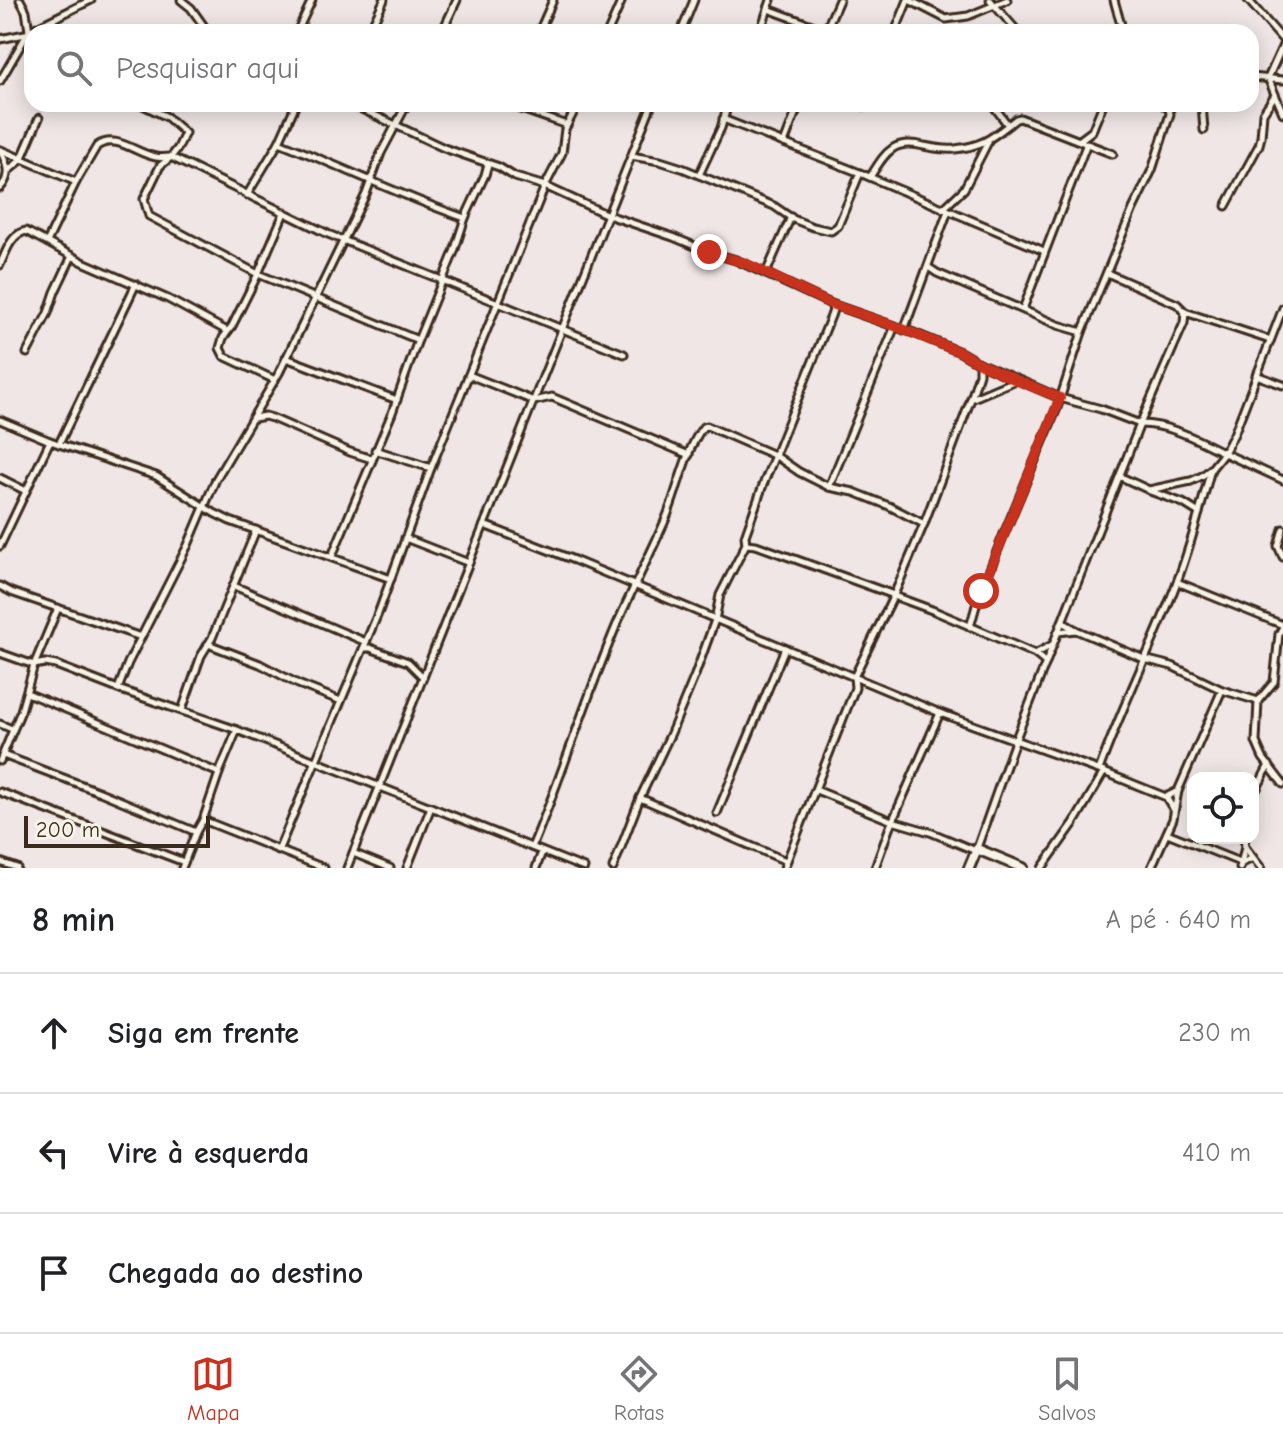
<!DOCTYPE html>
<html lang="pt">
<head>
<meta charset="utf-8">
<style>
  body { margin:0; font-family:"Comic Neue",sans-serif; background:#f6f6f6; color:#202124 }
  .controls { position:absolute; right:24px; bottom:24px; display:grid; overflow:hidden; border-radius:16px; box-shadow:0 4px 20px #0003 }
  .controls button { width:72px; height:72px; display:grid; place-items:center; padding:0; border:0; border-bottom:2px solid #e0e0e0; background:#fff; color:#202124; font:40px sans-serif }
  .scale { position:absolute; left:24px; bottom:20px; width:186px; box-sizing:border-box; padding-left:8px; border:4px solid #3b2a1e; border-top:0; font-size:22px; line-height:28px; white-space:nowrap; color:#3b2a1e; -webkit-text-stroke:6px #f7f3e8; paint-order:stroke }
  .stop { position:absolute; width:24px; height:24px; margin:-18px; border:6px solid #c8321e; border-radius:50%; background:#fff }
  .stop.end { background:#c8321e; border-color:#fff; box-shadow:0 2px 8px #0008 }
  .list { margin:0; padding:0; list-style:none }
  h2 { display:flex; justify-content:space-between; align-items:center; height:104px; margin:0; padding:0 32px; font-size:34px }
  h2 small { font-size:26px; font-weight:400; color:#757577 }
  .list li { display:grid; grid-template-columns:52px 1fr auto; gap:24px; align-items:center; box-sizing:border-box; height:120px; padding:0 32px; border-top:2px solid #e0e0e0 }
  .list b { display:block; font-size:30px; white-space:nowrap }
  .list em { font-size:26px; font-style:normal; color:#757577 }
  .icon { flex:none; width:44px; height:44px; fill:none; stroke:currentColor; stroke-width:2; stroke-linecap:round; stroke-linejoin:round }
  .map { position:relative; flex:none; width:1283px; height:868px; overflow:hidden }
  .search { position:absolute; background:#fff; box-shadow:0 4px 20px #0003; left:24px; right:24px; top:24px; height:88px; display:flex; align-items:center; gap:20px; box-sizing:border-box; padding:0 28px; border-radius:24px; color:#757577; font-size:30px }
  .sheet { height:464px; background:#fff }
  nav { display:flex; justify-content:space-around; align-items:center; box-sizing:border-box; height:112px; border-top:2px solid #e0e0e0; background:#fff; font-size:22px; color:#757577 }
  nav a { display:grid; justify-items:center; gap:4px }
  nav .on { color:#c8321e }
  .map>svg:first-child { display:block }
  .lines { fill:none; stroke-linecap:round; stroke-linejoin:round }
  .street-casing { stroke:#3b2a1e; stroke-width:11 }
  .secondary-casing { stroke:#3b2a1e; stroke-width:14 }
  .street { stroke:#f7f3e8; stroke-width:5 }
  .secondary { stroke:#f7f3e8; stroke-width:8 }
  .route { stroke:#c8321e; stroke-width:10 }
</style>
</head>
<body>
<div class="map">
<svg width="1283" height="868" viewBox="0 0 1283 868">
  <rect width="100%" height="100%" fill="#f0e6e6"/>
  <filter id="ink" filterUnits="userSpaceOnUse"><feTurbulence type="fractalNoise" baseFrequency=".0125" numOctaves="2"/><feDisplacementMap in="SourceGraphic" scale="16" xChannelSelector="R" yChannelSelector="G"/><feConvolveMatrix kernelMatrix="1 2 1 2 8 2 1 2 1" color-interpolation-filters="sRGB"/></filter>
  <g filter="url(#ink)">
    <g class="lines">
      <g class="street-casing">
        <g id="street">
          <path d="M20 0 26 11 29 31"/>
          <path d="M181 0 191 8 208 32"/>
          <path d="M909 0 946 19 968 16 1007 0"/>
          <path d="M990 0 1018 32"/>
          <path d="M1114 0 1123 32"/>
          <path d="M1248 0 1283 40"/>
          <path d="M768 9 825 30"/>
          <path d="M297 32 312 0"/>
          <path d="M369 32 384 0"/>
          <path d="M442 32 457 0"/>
          <path d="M539 32 553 0"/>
          <path d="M608 32 622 0"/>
          <path d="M681 32 694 0"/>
          <path d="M760 32 771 0"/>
          <path d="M825 32 839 0"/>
          <path d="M895 32 908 0"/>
          <path d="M0 39 25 34 32 36"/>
          <path d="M1283 45 1268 78 1283 113"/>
          <path d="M1251 77 1283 80"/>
          <path d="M0 81 29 31 91 0"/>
          <path d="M141 104 167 117 185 133 178 148 171 157 328 234 624 354"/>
          <path d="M351 104 444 148 499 167 515 177 545 186 608 215 673 237 709 252 736 260 831 304 914 333 960 352 979 363V374L971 399"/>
          <path d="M507 104 567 125"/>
          <path d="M857 104 864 106 867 104"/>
          <path d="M992 104 1008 125"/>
          <path d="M1202 104 1204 130"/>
          <path d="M723 119 860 173 1044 251"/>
          <path d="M1080 140 1092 131 1103 104"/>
          <path d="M279 142 296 104"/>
          <path d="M784 143 799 104"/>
          <path d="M1 150 76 182"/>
          <path d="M631 156 660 161 682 168 774 206 793 219 813 227 831 231 838 226 860 173"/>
          <path d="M171 157 160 166 144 199 149 216 258 274 418 340"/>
          <path d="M8 171 21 160 39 118"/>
          <path d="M699 175 721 128 728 104"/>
          <path d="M870 177C885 154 892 138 924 146 934 148 945 150 955 149 985 146 994 136 1016 119L1020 118 1113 154"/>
          <path d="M0 188C12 176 7 164 0 150"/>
          <path d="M247 195 279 142C342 167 401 196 465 218"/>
          <path d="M1226 206 1259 145 1261 137 1263 113 1275 95"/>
          <path d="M943 209 964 189 988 142"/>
          <path d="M47 242 76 182 97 146C117 133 136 154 156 157 159 158 166 157 170 157"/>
          <path d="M0 265C6 252 11 234 26 231L83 262 168 299 227 331"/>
          <path d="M928 267 937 273 1058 325 1082 332"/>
          <path d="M766 273 791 217"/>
          <path d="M1023 309 1087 143"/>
          <path d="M1185 312 1270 340"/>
          <path d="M904 330 948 211"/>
          <path d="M27 353 48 313 55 292 72 256"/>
          <path d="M286 358 397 400"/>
          <path d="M979 363 1060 398 1101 409 1140 424 1184 323 1185 312 1177 304 1107 273"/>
          <path d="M469 375 534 401 552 397 689 455"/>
          <path d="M1256 375 1283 385"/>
          <path d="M275 380 224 356 220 348 223 338 232 326 258 274 284 213"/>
          <path d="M254 418 265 416 272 418 350 452 372 459"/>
          <path d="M0 420 50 441 156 476 214 513 230 521 391 579"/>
          <path d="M59 444 136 284"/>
          <path d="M375 450 431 468"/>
          <path d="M1121 477 1149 490 1191 481 1202 476 1211 469 1224 453 1283 480"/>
          <path d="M0 478 26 491"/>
          <path d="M829 487 895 326"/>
          <path d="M1150 491 1183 503 1199 513"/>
          <path d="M484 525 574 560 940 713 1104 772 1166 797 1174 810"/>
          <path d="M1283 529 1278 546 1283 557"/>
          <path d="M405 538 469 563"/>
          <path d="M746 544 745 536 763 485 831 316 833 310 831 304"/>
          <path d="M0 546 50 441"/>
          <path d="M332 556 392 413 418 340 454 252 465 218 485 175 488 164"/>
          <path d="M1177 582 1283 625"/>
          <path d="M0 586 11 592 141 637"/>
          <path d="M234 586 366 642"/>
          <path d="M894 596 932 610 1035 654 1046 663"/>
          <path d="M1062 622 1076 630 1144 659 1172 666 1222 690 1258 701"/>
          <path d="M970 627 977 602 1004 534 1057 408 1082 332 1133 209 1152 170 1170 114 1169 109 1162 104"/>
          <path d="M1283 627 1279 634 1274 682 1258 701 1256 742 1263 758 1283 784"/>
          <path d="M1058 632 1076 630"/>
          <path d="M208 644 260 664 298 684 341 701"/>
          <path d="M364 648H370L408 662 423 677"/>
          <path d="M0 653 34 665 45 663 56 665 118 689 237 730 584 868"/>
          <path d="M1035 654 1052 645"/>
          <path d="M118 689 128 663 188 545 216 479 279 373 366 194 381 153 407 104"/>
          <path d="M27 693 219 773"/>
          <path d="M182 710 201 656 212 638 256 530"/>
          <path d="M0 724 12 729"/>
          <path d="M3 755 100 792 196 832"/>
          <path d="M0 761 21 711 34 665 58 608"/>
          <path d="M1099 770C1122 706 1153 645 1177 582 1191 545 1201 507 1211 469"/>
          <path d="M816 790 892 821 930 832 976 851"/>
          <path d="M0 792 184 862"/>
          <path d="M1253 796 1269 765"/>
          <path d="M1166 797 1178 791 1222 690"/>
          <path d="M640 798 786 861"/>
          <path d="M717 813 785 648"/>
          <path d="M203 820 324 868"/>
          <path d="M1167 833 1242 863 1253 858"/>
          <path d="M532 847C563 774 586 697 617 624 632 590 649 557 664 523 677 495 684 452 703 427L707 426 776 456 799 472 829 487 854 492 889 506 924 524"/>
          <path d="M1245 847 1261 868"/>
          <path d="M977 848 1015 741 1140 424C1170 424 1198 440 1224 453L1234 434 1283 308"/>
          <path d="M278 851 379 611 431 468 545 186 562 153 565 129 578 104"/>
          <path d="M353 853 390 868"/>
          <path d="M0 862 17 868"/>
          <path d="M182 868 196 832 203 820 219 773 237 730"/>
          <path d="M347 868 652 104"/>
          <path d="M407 868 431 807"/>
          <path d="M536 868 542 852"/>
          <path d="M613 868 640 798 671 733 695 675 715 620 720 595 746 544 756 545 894 595"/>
          <path d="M784 868 848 706 855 688 854 677 894 595 924 524 971 399 1016 380"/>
          <path d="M875 868 889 829 940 713"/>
          <path d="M1042 868 1074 823 1104 772"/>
          <path d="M1151 868 1173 819 1178 791"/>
          <path d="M1240 868 1245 847 1244 838"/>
        </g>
      </g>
      <g class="secondary-casing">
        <path id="secondary" d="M969 868 977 849 1023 868"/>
      </g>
      <use href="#street" class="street"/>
      <use href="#secondary" class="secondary"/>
    </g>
  </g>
  <g class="lines" filter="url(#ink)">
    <path class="route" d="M709 252 745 263 831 304 895 326 960 352 979 363 1016 380 1060 398 981 591"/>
  </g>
</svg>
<div class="controls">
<button><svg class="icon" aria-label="locate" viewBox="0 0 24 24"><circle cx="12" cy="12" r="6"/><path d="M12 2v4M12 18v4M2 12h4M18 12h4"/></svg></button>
</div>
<div class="scale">200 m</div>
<div class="stop" style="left:981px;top:591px"></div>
<div class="stop end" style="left:709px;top:252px"></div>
<div class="search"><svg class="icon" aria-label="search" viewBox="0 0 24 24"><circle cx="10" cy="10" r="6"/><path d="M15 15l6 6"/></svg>Pesquisar aqui</div>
</div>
<section class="sheet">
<h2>8 min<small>A pé · 640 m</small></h2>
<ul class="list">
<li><svg class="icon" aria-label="ahead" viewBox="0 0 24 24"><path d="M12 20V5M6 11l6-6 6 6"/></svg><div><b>Siga em frente</b></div><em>230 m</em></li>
<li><svg class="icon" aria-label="left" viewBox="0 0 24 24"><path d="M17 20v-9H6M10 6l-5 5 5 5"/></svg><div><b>Vire à esquerda</b></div><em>410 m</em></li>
<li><svg class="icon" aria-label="arrive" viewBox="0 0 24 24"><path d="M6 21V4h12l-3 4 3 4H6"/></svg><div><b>Chegada ao destino</b></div></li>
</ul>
</section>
<nav>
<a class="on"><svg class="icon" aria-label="map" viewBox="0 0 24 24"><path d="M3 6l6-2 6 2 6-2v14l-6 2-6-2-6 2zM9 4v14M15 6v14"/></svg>Mapa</a>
<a><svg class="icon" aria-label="directions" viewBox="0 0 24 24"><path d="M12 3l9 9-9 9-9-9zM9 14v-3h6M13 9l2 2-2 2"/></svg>Rotas</a>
<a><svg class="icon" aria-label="saved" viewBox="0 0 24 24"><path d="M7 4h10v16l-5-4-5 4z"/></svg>Salvos</a>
</nav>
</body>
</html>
